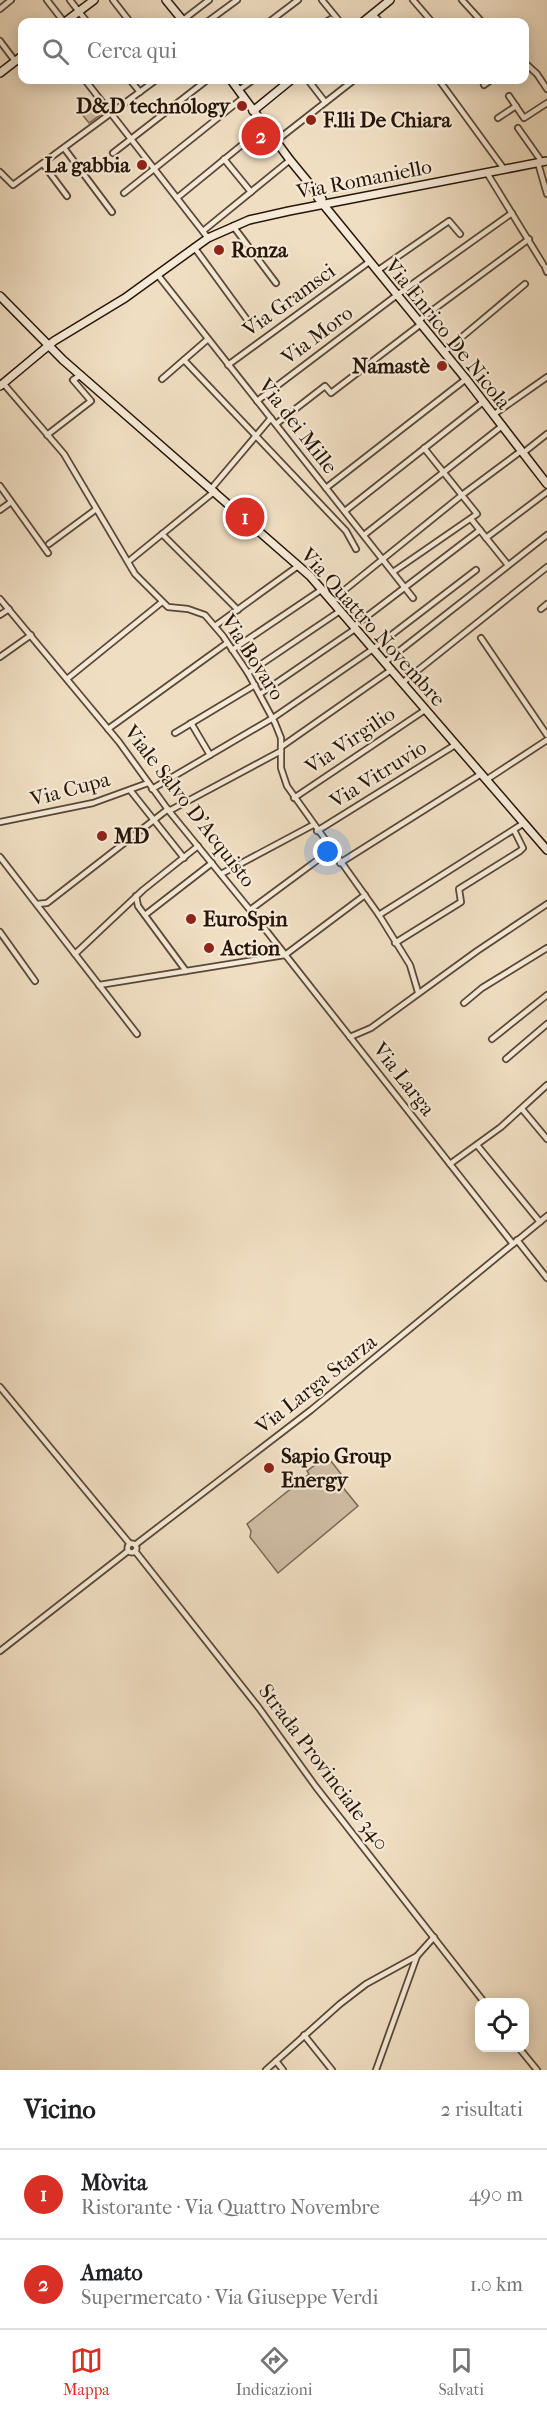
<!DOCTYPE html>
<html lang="it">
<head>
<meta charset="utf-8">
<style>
  body { margin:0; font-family:"IM FELL French Canon",serif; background:#f2f2f2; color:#202124 }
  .controls { position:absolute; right:18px; bottom:18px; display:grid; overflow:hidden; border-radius:12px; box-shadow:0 3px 15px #0003 }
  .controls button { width:54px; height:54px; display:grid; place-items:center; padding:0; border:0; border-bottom:2px solid #e0e0e0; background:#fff; color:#202124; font:30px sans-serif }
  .you { position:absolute; left:328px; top:852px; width:21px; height:21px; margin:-15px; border:4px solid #fff; border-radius:50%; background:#1a73e8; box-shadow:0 0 0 9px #1a73e833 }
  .badge { display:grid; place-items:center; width:39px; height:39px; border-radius:50%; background:#d93025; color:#fff; font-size:20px; font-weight:700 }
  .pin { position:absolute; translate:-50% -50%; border:3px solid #fff; box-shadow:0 2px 6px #0006 }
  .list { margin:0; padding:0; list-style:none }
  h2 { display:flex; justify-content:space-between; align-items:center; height:78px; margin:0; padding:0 24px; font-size:26px }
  h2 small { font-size:20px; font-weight:400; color:#757577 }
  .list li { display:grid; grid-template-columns:39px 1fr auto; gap:18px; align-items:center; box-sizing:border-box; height:90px; padding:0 24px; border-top:2px solid #e0e0e0 }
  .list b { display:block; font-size:22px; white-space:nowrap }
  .list p { margin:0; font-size:20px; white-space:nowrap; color:#757577 }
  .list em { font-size:20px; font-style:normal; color:#757577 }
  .icon { flex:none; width:33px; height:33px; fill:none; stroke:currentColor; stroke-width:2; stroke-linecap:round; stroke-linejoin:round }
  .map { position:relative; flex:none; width:547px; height:2070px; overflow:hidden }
  .search { position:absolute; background:#fff; box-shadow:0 3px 15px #0003; left:18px; right:18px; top:18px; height:66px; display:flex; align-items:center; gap:15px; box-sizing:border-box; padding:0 21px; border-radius:12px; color:#757577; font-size:22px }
  .sheet { height:258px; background:#fff }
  nav { display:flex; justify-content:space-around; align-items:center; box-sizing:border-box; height:84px; border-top:2px solid #e0e0e0; background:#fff; font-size:16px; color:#757577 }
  nav a { display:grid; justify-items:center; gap:3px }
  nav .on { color:#d93025 }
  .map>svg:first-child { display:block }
  .green { fill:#cebca3; stroke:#7a6856; stroke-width:1.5 }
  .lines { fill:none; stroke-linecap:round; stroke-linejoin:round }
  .street-casing { stroke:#594737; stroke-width:8 }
  .secondary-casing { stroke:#271509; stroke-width:10 }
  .street { stroke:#f5ead7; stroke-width:4.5 }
  .secondary { stroke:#f5ead7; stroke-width:7 }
  .poi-dot { fill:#8f2418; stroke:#f5ead7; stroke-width:2 }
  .labels { text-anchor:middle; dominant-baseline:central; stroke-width:4.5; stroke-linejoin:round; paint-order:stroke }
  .poi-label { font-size:21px; font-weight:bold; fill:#271509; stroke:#f5ead7; text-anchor:start }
  .street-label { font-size:21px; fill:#271509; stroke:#f5ead7 }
</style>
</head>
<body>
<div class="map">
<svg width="547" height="2070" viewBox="0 0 547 2070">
  <rect width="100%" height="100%" fill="#f0dec2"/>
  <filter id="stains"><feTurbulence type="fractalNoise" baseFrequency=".00333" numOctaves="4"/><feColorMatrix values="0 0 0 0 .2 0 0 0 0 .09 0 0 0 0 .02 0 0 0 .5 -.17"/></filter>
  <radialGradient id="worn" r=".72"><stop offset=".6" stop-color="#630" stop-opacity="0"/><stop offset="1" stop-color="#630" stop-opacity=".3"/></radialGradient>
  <g class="green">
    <path d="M96 102 104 112 89 123 81 113Z"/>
    <path d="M327 1456 341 1474 336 1479 358 1506 278 1573 250 1537 251 1531 247 1524 309 1474 307 1471Z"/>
  </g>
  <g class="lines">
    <g class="street-casing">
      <g id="street">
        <path d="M47 0 64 22"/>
        <path d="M70 0 87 22"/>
        <path d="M113 0 130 22"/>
        <path d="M322 0 340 22"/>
        <path d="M413 0 432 22"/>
        <path d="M462 0 482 22"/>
        <path d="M0 9 11 0"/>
        <path d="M373 14 380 22"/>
        <path d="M183 20 209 0"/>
        <path d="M207 22 237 0"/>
        <path d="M269 22 298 0"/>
        <path d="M326 22 331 19"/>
        <path d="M0 41 15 61"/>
        <path d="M524 62 537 74 547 89"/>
        <path d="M85 80 208 238"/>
        <path d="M130 80 140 92"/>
        <path d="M308 80 325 102"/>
        <path d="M439 80 504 169"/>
        <path d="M484 85 491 80"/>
        <path d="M239 90 253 80"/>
        <path d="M509 96 524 118 547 103"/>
        <path d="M498 118 516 106"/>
        <path d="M518 128 542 162"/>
        <path d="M276 141 354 80"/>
        <path d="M64 148 112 212"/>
        <path d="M113 153 207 80"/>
        <path d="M224 159 251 192"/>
        <path d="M538 163 547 194"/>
        <path d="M43 164 67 196"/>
        <path d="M0 172 13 185 156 80"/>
        <path d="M487 173 543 264"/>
        <path d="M124 193 244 97"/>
        <path d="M177 198 265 126"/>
        <path d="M233 226 276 283"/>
        <path d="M203 231 290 160"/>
        <path d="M194 247 251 325"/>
        <path d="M545 267 547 272"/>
        <path d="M377 271 449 221 460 234"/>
        <path d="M157 274 413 598"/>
        <path d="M418 321 529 239"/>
        <path d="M444 352 525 284"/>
        <path d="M184 360 346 531 356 549"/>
        <path d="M228 365 369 262"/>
        <path d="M162 379 208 339"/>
        <path d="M3 383 64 454 135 574 168 607 188 609 205 615 223 636 248 673 275 723 281 738V768L287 786 379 915 410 965 418 992"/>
        <path d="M257 401 397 295 512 213"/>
        <path d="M493 415 547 377"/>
        <path d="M276 424 325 386 331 393 421 324"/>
        <path d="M47 435 91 401 73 380 81 375"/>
        <path d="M523 453 547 434"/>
        <path d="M0 486 48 553"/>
        <path d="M326 488 466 379"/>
        <path d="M211 489 271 418"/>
        <path d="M0 510 11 502"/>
        <path d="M345 511 483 402"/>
        <path d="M471 519 508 565"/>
        <path d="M162 534 238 610"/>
        <path d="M364 535 502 426"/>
        <path d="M486 538 547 492"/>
        <path d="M49 544 95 510"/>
        <path d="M129 561 215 491"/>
        <path d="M393 572 477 514 424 448"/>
        <path d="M0 599 119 742 169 811 250 910 513 1244"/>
        <path d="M331 601 462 495 521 451"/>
        <path d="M541 609 547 604"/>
        <path d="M0 615 9 609"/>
        <path d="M215 626 298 566"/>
        <path d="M353 627 480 530"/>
        <path d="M481 638 547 735"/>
        <path d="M232 650 321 590"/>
        <path d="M0 657 31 635"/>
        <path d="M384 663 547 535"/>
        <path d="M248 673 340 611"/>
        <path d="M67 679 162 602"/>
        <path d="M402 683 547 567"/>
        <path d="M260 694 355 629"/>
        <path d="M191 723 210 755"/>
        <path d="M108 729 227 643"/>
        <path d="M175 733 255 685"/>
        <path d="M281 747 391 670"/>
        <path d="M486 780 547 740"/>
        <path d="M152 789 273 718 373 649 476 570"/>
        <path d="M130 790 184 858"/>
        <path d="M294 798 425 710"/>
        <path d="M169 811 281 751"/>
        <path d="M0 822 93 803 148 783"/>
        <path d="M317 831 455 745"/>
        <path d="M0 857 75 954 143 890 198 846"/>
        <path d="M340 863 481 774"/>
        <path d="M221 874 313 825"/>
        <path d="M136 896 138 906 186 971"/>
        <path d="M37 904 47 903 168 809"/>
        <path d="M250 910 331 850"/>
        <path d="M145 915 212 863"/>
        <path d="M379 915 524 823"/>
        <path d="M0 932 35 981"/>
        <path d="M395 943 461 902 459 889 520 851 523 848 514 830"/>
        <path d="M75 954 137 1034"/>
        <path d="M99 985 285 955 365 895"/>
        <path d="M464 1003 482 988 547 948"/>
        <path d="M350 1037 371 1028 477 951 547 904"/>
        <path d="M492 1039 547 995"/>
        <path d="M506 1059 547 1024"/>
        <path d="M522 1109 547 1139"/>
        <path d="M477 1145 540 1222"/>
        <path d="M450 1164 501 1127 547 1085"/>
        <path d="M517 1240 547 1278"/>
        <path d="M0 1387 130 1544"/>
        <circle cx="132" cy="1548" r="4.5"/>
        <path d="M135 1545 311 1410 547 1216"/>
        <path d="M135 1551 259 1708 316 1787 484 2002"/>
        <path d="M0 1651 128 1551"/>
        <path d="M304 2035 332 2070"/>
        <path d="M519 2048 537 2070"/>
        <path d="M276 2061 283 2070"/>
        <path d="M266 2070 340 2004 366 1984 417 1956 434 1937"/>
        <path d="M376 2070 417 1956"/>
      </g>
    </g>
    <g class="secondary-casing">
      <g id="secondary">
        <path d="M166 0 184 22"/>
        <path d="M65 22 94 0"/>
        <path d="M363 22 390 0"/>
        <path d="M0 73 22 56"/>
        <path d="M231 80 290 160 322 199"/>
        <path d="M253 111 291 80"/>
        <path d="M318 198 466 379 547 484"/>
        <path d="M0 296 63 360 310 576 547 850"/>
        <path d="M0 386 54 341 125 298 208 238 249 220 289 211 547 161"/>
      </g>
    </g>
    <use href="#street" class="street"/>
    <use href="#secondary" class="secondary"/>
  </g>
  <g class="poi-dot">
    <circle cx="242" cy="106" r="6"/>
    <circle cx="311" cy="120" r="6"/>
    <circle cx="142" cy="165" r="6"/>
    <circle cx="219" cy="250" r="6"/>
    <circle cx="442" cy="366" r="6"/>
    <circle cx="102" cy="836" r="6"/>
    <circle cx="191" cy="919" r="6"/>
    <circle cx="209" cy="948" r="6"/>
    <circle cx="269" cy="1468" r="6"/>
  </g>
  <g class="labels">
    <g class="poi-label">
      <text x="230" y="106" text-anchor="end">D&amp;D technology</text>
      <text x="323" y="120">F.lli De Chiara</text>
      <text x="130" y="165" text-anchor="end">La gabbia</text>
      <text x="231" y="250">Ronza</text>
      <text x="430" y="366" text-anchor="end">Namastè</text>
      <text x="114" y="836">MD</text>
      <text x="203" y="919">EuroSpin</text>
      <text x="221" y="948">Action</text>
      <text x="281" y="1456">Sapio Group<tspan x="281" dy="24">Energy</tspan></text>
    </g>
    <g class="street-label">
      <text transform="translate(364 179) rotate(-11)">Via Romaniello</text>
      <text transform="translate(289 300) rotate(-36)">Via Gramsci</text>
      <text transform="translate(448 334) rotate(51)">Via Enrico De Nicola</text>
      <text transform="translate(317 335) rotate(-37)">Via Moro</text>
      <text transform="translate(298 426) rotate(52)">Via dei Mille</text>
      <text transform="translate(373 627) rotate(48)">Via Quattro Novembre</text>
      <text transform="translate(253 657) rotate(57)">Via Bovaro</text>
      <text transform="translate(350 740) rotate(-34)">Via Virgilio</text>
      <text transform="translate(378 774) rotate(-32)">Via Vitruvio</text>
      <text transform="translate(70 789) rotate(-15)">Via Cupa</text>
      <text transform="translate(190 806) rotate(52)">Viale Salvo D'Acquisto</text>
      <text transform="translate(404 1079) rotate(52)">Via Larga</text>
      <text transform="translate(316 1384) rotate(-38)">Via Larga Starza</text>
      <text transform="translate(324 1767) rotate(53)">Strada Provinciale 340</text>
    </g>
  </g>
  <rect width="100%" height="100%" filter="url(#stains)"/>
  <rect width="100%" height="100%" fill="url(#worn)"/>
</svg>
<div class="controls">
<button><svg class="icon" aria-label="locate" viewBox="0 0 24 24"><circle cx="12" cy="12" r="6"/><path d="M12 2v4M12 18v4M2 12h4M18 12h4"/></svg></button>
</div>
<div class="you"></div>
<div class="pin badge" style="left:245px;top:517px">1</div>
<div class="pin badge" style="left:261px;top:136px">2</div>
<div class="search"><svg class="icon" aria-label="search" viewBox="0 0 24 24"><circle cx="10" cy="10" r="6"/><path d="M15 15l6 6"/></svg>Cerca qui</div>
</div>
<section class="sheet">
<h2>Vicino<small>2 risultati</small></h2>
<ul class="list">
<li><span class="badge">1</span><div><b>Mòvita</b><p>Ristorante · Via Quattro Novembre</p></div><em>490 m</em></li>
<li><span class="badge">2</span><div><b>Amato</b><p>Supermercato · Via Giuseppe Verdi</p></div><em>1.0 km</em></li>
</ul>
</section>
<nav>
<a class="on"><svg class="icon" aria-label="map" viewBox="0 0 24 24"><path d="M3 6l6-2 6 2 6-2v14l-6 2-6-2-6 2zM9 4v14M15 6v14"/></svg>Mappa</a>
<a><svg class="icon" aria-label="directions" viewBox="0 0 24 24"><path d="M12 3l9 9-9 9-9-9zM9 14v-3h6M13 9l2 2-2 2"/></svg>Indicazioni</a>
<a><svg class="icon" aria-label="saved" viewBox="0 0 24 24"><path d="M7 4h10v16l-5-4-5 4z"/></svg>Salvati</a>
</nav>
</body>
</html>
